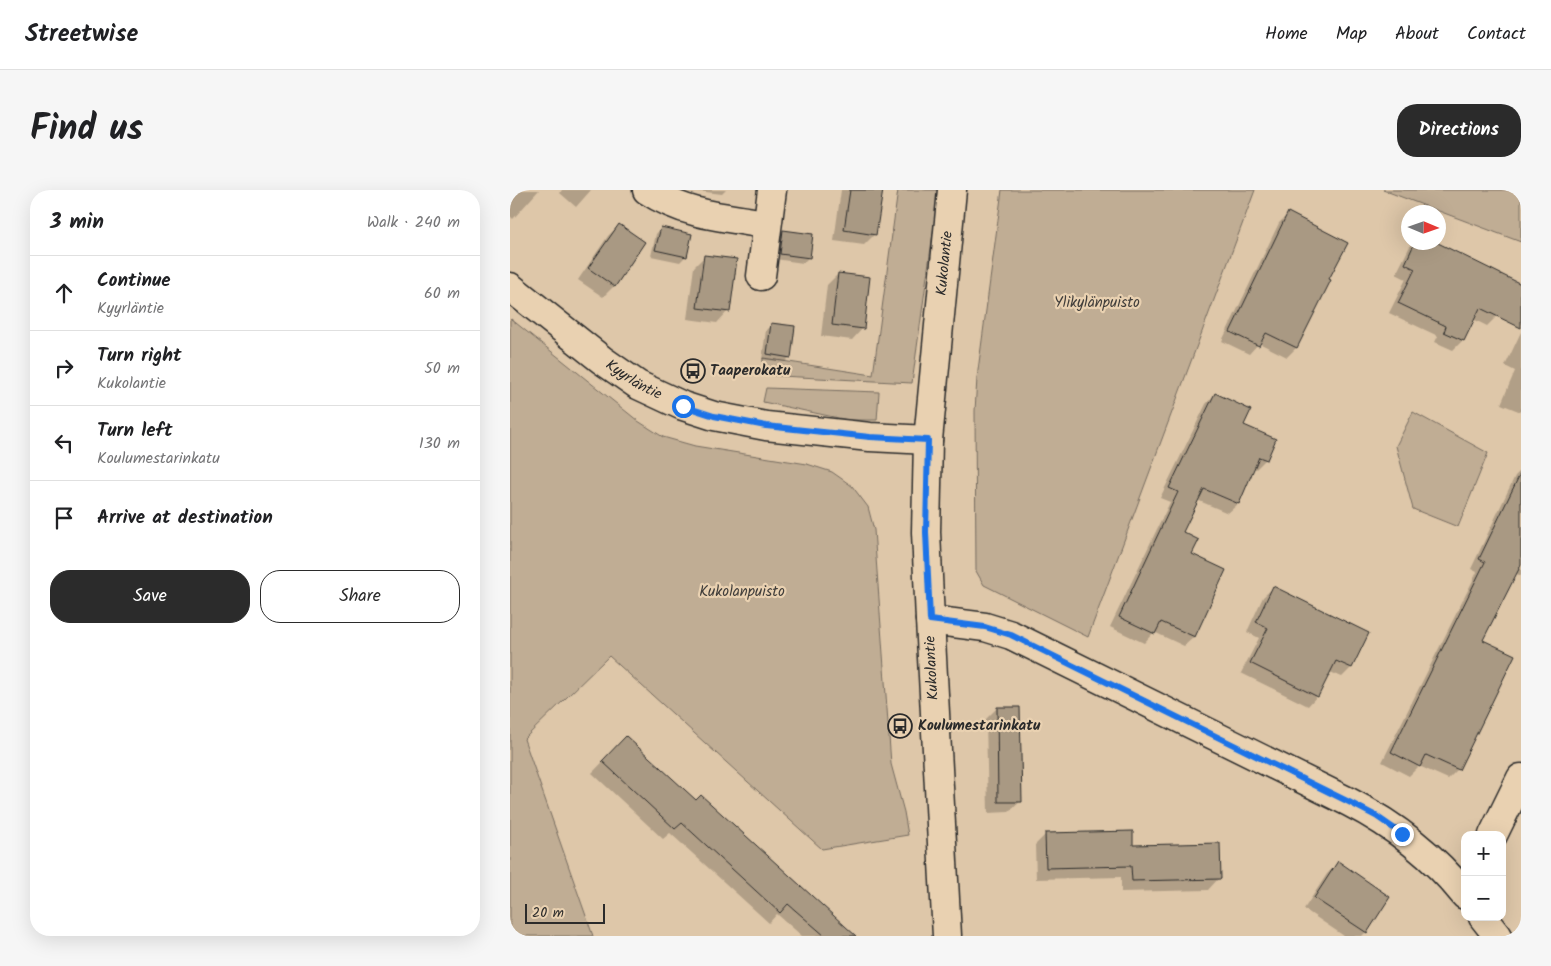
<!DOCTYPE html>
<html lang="en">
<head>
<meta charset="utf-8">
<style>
  body { margin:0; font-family:Kalam,sans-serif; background:#f6f6f6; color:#202124 }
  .controls { position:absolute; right:15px; bottom:15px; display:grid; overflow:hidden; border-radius:10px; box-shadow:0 5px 20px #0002 }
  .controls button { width:45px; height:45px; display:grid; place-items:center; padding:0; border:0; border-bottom:1px solid #e0e0e0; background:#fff; color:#202124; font:25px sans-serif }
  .compass { position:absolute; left:891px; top:15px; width:45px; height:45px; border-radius:50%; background:#fff; box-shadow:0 5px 20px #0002; rotate:92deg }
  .scale { position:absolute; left:15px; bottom:12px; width:80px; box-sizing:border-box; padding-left:5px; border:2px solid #2b2b2b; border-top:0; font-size:14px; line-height:18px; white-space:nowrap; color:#2b2b2b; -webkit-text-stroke:4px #e9d1b1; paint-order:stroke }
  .stop { position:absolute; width:15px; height:15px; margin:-11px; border:4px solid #1a73e8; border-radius:50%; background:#fff }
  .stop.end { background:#1a73e8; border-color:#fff; box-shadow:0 1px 5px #0008 }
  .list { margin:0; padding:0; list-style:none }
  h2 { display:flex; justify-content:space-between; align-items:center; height:65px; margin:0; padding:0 20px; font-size:21px }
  h2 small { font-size:16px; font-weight:400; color:#757577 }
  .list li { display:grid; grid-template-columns:32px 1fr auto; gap:15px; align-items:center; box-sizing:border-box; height:75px; padding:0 20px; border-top:1px solid #e0e0e0 }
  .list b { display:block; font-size:19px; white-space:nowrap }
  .list p { margin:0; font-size:16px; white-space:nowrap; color:#757577 }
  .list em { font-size:16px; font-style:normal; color:#757577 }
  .actions { display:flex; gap:10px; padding:15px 20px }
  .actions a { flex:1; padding:11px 0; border:1px solid #2b2b2b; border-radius:20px; text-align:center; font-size:18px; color:#2b2b2b }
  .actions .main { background:#2b2b2b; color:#fff }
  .icon { flex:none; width:28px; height:28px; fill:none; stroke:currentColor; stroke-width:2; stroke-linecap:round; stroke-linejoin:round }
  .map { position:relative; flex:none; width:1011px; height:746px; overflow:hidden; border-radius:20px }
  header { display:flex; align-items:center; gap:30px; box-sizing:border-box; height:70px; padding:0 25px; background:#fff; border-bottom:1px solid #e0e0e0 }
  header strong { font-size:24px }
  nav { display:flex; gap:28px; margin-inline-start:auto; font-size:18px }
  .intro { display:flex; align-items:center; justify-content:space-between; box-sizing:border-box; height:120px; padding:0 30px }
  h1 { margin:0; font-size:35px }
  .button { padding:12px 22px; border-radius:20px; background:#2b2b2b; color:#fff; font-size:18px; font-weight:700 }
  main { display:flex; gap:30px; padding:0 30px }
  aside { flex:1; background:#fff; border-radius:20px; box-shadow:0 5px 20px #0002 }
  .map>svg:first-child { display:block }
  .green { fill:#c0ad94; stroke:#766c60 }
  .shadow { fill:#0003 }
  .building { fill:#a99983; stroke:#2b2b2b }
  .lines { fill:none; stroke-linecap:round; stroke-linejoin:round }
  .minor-casing { stroke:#2b2b2b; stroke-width:31 }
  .tertiary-casing { stroke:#2b2b2b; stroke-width:31 }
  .minor { stroke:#e9d1b1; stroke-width:28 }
  .tertiary { stroke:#e9d1b1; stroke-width:28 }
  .route { stroke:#1a73e8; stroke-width:6 }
  .labels { text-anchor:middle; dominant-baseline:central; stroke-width:4.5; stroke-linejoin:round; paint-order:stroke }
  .street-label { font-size:15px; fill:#2b2b2b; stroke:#e9d1b1 }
  .park-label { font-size:15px; fill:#413e3b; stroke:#e9d1b1 }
  .poi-label { font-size:15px; font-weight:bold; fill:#2b2b2b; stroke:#e9d1b1; text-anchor:start }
</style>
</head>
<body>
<header>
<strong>Streetwise</strong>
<nav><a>Home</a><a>Map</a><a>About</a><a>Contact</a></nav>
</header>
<div class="intro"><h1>Find us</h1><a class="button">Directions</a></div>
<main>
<aside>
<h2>3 min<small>Walk · 240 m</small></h2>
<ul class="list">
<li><svg class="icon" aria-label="ahead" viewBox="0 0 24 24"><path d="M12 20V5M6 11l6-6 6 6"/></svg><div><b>Continue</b><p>Kyyrläntie</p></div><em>60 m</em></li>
<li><svg class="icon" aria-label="right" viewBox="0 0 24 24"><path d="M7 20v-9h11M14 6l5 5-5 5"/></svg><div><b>Turn right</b><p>Kukolantie</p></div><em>50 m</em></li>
<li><svg class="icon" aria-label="left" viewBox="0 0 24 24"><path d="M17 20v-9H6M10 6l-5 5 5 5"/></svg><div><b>Turn left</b><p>Koulumestarinkatu</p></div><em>130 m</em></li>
<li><svg class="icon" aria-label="arrive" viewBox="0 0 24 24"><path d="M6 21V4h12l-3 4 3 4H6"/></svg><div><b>Arrive at destination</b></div></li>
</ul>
<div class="actions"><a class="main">Save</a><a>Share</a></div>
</aside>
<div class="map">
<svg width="1011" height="746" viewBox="0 0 1011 746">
  <rect width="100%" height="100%" fill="#dec7a9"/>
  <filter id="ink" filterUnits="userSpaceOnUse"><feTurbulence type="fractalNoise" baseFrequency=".02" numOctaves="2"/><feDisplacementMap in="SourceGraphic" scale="10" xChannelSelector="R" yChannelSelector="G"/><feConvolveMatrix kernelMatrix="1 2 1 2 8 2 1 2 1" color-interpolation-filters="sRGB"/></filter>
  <g filter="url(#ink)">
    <g class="green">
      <path d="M388 0H429L402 193 252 185 253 168 363 185Z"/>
      <path d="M492 0H745L578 447 474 395 466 381 465 221 467 188Z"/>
      <path d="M873 0H1011V52Z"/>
      <path d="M1 129 128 231 153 247 185 256 297 274 322 282 342 296 358 317 364 340 381 574 394 622 398 645 312 659 99 466 14 549 83 746H0V130Z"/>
      <path d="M256 198 369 202 367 230H338L253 212Z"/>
      <path d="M903 222 978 263 948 337 903 319 886 256Z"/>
    </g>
    <g class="shadow">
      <path d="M0 0H29L3 29 0 26Z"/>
      <path d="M52 0H81L66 17 50 3Z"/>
      <path d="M179 0H216L212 4Z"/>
      <path d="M331 0H371L365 44 354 55 324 51Z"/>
      <path d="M779 23 786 158 777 167 749 153 739 164 712 151 769 33Z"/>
      <path d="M109 35 104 96 93 107 68 90 98 46Z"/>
      <path d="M151 38 180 45 175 67 170 72 141 66 146 44Z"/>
      <path d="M273 41 299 67 293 73 265 69 268 47Z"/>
      <path d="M902 52H923L987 126 977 136 963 129 953 150 943 160 925 152 928 146 879 123 896 89 886 84Z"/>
      <path d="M195 66 218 121 207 133 177 129 184 77Z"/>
      <path d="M328 84 353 138 342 150 311 146 317 95Z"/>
      <path d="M262 134 280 167 275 172 252 169 256 140Z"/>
      <path d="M1011 142V222L991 214 1005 181 995 176Z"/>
      <path d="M705 204 732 235 756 269 746 279 743 278 728 314 718 323 687 310 672 343 681 365 714 380 684 447 674 456 644 442 634 453 600 437 660 312 650 308 696 214Z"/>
      <path d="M1011 280V386L1005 383 971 450 948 579 938 589 909 576 899 586 872 572 967 382 961 379 1005 286Z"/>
      <path d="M763 398 858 443 841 478 832 487 820 482 807 506 798 516 731 483 749 448 737 442 753 407Z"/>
      <path d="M487 518 511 611 499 622 478 623 476 529Z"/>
      <path d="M116 548 186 612 345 746H292L267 724 259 733 160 643 153 649 82 583Z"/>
      <path d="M536 644 622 657 709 688 698 700 611 702V687L526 689 525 655Z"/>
      <path d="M828 673 856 742 852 746H834L794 719 817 684Z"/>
    </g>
    <g class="building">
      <path d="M340 0H373L366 45 334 40Z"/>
      <path d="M778 22 838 53 819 89 821 90 787 158 756 143 749 156 720 142Z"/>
      <path d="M109 34 135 52 105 97 78 78Z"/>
      <path d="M151 37 182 44 177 67 145 60Z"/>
      <path d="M273 40 303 44 300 68 270 64Z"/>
      <path d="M905 52H926L1011 94V138L970 118 954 151 934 142 936 136 888 113 905 79 895 74Z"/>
      <path d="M194 65 227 69 220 122 187 118Z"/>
      <path d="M328 83 360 87 354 139 322 135Z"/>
      <path d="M261 133 285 136 281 168 257 164Z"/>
      <path d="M705 203 741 220 734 235 766 249 757 270 749 267 729 314 694 299 673 342 689 350 682 364 716 380 685 447 651 432 645 444 609 427 668 302 659 298Z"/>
      <path d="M1011 282V375L973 450 1005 465 949 580 916 565 910 577 881 562 975 372 969 369Z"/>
      <path d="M763 396 859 443 842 478 826 471 808 507 740 473 758 438 746 432Z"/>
      <path d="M487 517H510L512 612H488Z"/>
      <path d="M116 546 186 610 191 605 346 746H315L278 714 270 723 172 633 165 639 92 571Z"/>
      <path d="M623 641V655L710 653 711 689 622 691 621 676 536 678 535 643Z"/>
      <path d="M828 671 880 707 857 743 804 708Z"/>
    </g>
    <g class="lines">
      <g class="minor-casing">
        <g id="minor">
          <path d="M137 0C175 25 213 27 257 34"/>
          <path d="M251 86 262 0"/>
          <path d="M420 430 475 437 501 445 839 612C884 635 923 665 955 705"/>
          <path d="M983 645 1011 588"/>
          <path d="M973 727 988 746"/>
        </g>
      </g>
      <g class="tertiary-casing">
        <g id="tertiary">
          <path id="s1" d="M0 97 92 170 128 195 173 216 204 226 256 236 360 247 418 250"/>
          <path id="s2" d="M437 746 420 430 416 342 418 250 442 0"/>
        </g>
      </g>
      <use href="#minor" class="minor"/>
      <use href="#tertiary" class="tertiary"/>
    </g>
  </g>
  <g class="lines" filter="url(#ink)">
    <path class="route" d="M173 216 204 226 256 236 360 247 418 250 416 342 420 430 475 437 501 445 839 612 866 626 892 644"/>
  </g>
  <defs>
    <g id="bus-ring" transform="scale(1.25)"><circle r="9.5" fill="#e9d1b1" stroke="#2b2b2b" stroke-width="1.5"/><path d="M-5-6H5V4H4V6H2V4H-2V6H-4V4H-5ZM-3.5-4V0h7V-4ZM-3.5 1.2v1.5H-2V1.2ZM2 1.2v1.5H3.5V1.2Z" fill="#2b2b2b"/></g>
  </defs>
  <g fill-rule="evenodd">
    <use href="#bus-ring" x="183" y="181"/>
    <use href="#bus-ring" x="390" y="536"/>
  </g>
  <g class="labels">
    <g class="street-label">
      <text stroke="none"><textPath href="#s2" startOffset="674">Kukolantie</textPath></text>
      <text stroke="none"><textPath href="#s1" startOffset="155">Kyyrläntie</textPath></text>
      <text transform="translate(422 478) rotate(-93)">Kukolantie</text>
    </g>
    <g class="park-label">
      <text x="587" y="113">Ylikylänpuisto</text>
      <text x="232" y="402">Kukolanpuisto</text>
    </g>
    <g class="poi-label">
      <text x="200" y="181">Taaperokatu</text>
      <text x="408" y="536">Koulumestarinkatu</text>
    </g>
  </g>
</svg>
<div class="controls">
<button>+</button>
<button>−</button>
</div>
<svg class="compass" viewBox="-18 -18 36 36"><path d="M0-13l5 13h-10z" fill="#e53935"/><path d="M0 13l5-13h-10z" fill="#757577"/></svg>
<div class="scale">20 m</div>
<div class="stop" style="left:173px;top:216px"></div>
<div class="stop end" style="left:892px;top:644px"></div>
</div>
</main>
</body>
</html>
